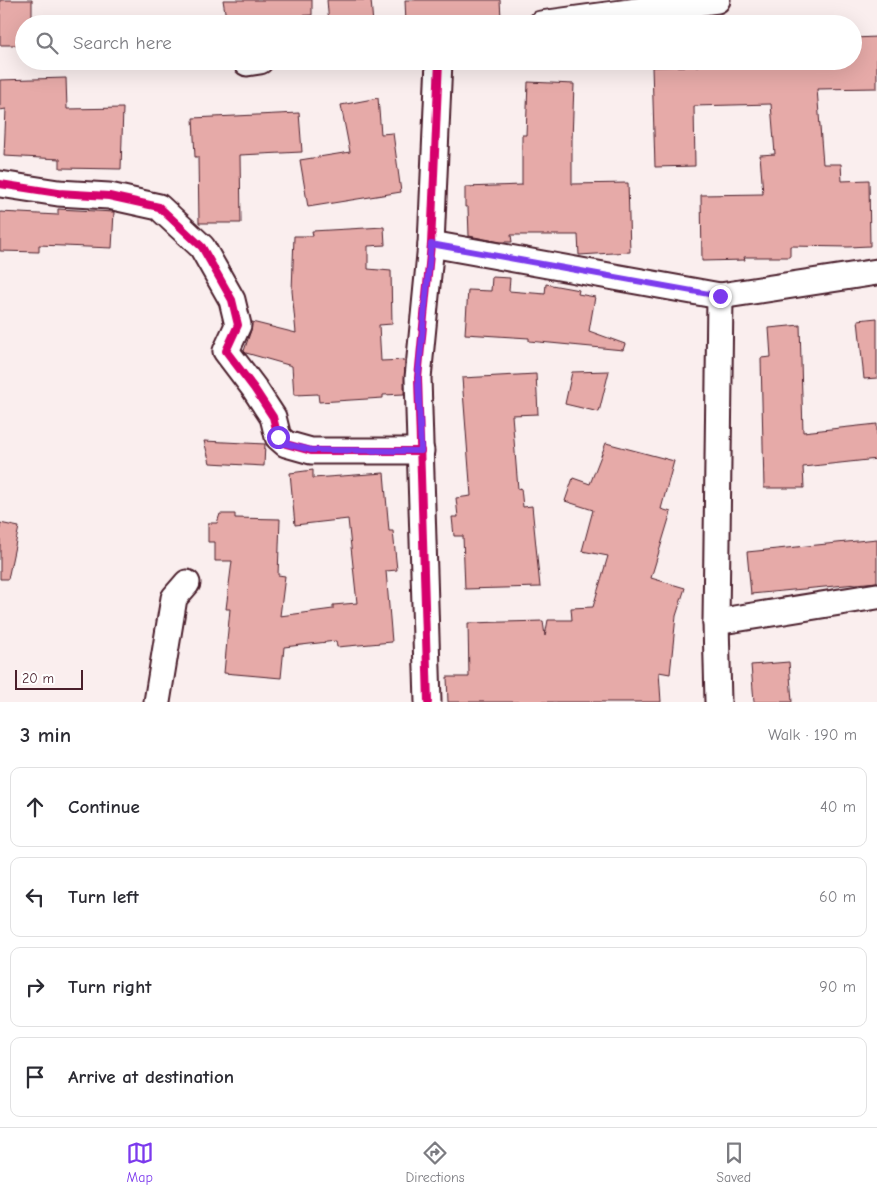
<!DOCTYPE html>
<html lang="en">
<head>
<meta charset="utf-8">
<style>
  body { margin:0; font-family:"Comic Neue",sans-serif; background:#f2f2f3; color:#2b2b33 }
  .scale { position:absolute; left:15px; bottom:12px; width:68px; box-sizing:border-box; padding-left:5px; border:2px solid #4a1f2b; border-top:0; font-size:14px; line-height:18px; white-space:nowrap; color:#4a1f2b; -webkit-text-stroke:4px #fff; paint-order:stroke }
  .stop { position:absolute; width:15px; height:15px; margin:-11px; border:4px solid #7c3aed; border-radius:50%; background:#fff }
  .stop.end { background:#7c3aed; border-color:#fff; box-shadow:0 1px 5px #0008 }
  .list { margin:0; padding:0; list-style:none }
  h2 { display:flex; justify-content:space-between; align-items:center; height:65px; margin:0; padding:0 20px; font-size:21px }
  h2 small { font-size:16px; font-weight:400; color:#7c7c81 }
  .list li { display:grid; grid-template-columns:32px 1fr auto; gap:15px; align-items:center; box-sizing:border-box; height:80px; margin:0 10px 10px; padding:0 10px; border:1px solid #e1e1e2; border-radius:10px }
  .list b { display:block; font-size:19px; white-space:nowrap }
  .list em { font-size:16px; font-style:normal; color:#7c7c81 }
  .icon { flex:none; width:28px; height:28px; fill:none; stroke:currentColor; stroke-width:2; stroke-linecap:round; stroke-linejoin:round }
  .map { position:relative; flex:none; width:877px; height:702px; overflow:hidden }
  .search { position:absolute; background:#fff; box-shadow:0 5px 20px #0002; left:15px; right:15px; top:15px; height:55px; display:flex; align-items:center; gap:12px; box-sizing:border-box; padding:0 18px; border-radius:28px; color:#7c7c81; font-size:19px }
  .sheet { height:425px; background:#fff }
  nav { display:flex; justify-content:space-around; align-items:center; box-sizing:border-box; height:70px; border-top:1px solid #e1e1e2; background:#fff; font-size:14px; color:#7c7c81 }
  nav a { display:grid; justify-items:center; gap:2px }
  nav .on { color:#7c3aed }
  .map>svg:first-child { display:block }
  .building { fill:#e6aaa8; stroke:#4a1f2b }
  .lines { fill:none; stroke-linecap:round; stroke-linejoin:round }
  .street-casing { stroke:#4a1f2b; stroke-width:29 }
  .street { stroke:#fff; stroke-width:25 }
  .cycleway-casing { stroke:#fff; stroke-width:11 }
  .cycleway { stroke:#d6006c; stroke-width:8 }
  .route { stroke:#7c3aed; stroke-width:6 }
</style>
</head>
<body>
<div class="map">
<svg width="877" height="702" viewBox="0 0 877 702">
  <rect width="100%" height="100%" fill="#faeeee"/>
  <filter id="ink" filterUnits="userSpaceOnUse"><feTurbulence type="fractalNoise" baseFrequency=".02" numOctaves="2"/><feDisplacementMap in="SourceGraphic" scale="10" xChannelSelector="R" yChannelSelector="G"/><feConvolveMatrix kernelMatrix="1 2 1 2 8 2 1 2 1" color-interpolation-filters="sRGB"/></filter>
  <g filter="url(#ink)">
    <g class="building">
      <path d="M0 0H32V24H24V45H0Z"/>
      <path d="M223 0H312V15L270 17 271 24H227Z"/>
      <path d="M327 0H371L373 24H329Z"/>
      <path d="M405 0H500L501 18 449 21V24H406Z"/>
      <path d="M877 37V88L817 89 823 164H841L842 181 869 180 870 246 848 247 790 246V257H744L745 260 702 261 701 195 763 194 760 155 775 154 771 104 694 106 695 166 655 167 652 67 699 66V61H853V38Z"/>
      <path d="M66 78 67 109 123 108 121 169 60 168V159L4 156 6 109 0 110V80Z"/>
      <path d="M528 82 574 84 572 140V184L628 183 630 252 579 255 578 235H511L512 242H501L469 236 468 207H465V187L522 185V135H526Z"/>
      <path d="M378 98 381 134 393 133 401 192 308 207 300 160 350 152 341 105Z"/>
      <path d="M299 113 302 152 240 155 241 223H199L198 157H195L193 118Z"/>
      <path d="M58 209 114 212 112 248 39 245V252L0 251V212L58 215Z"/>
      <path d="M384 227 385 245 368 246V269L391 271 392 324 379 325 381 361 405 360 404 394 383 395V398L319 402 318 394 294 395 292 366 246 353 244 351 251 330 252 322 296 333 292 291 294 236H313L312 231Z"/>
      <path d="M492 277 510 278 509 291 545 294 546 284 579 290 578 294 595 297 589 331 625 344 623 350 529 341V338L465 334 468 290 491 291Z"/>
      <path d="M877 318V378L864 379 858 320Z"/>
      <path d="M800 325 803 432 877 424V459L803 467 804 488H764L761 358 771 357 769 328Z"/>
      <path d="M609 371 599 412 565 404 572 372Z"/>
      <path d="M536 374 538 414 512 415 518 489 521 488 523 507 532 506 540 587 465 589 463 536H454L452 517H458L456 498 471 496 462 378Z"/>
      <path d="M204 441 265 444 264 466 210 463Z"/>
      <path d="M606 443 674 461 661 509 671 512 651 578 685 588 676 616 670 674 659 672 661 702H448L447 677H469L468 623 543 621 545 636 548 620H572L571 608 593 607 608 556 582 551 593 510 565 501 573 478 590 484Z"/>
      <path d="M313 470V478L384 473 389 531H393L397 570 386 571 392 642 337 647 336 641 284 647 281 678 224 673 230 609H226L232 561H215V542H208V523H217L220 514H235V518L280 519 278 575 285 576 280 616 333 609V605L357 603 348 519 295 525 290 473Z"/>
      <path d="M0 523 19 527 8 579H0Z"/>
      <path d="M877 539V582L751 594 747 552Z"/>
      <path d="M789 662 792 702H754L751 665Z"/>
    </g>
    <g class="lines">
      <g class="street-casing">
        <g id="street">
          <path d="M541 24 717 0"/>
          <path d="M247 63 260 61"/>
          <path d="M0 184 58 193 109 196 159 207 202 247 232 300 238 325 226 351 254 388 273 417 278 437 286 444 311 451H421"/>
          <path d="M431 244 720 296 877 272"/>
          <path d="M716 622 877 596"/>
          <path d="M157 702 174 598 187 583"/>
          <path d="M428 702 418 378 431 244 439 61"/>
          <path d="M718 702 716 622 720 296"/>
        </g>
      </g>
      <use href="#street" class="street"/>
      <g class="cycleway-casing">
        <g id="cycleway">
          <path d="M0 184 58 193 109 196 159 207 202 247 232 300 238 325 226 351 254 388 273 417 278 437 286 444 311 451H421"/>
          <path d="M428 702 418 378 431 244 439 61"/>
        </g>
      </g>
      <use href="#cycleway" class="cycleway"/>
    </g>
  </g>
  <g class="lines" filter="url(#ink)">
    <path class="route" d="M278 437 286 444 311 450 421 451 418 378 431 244 720 296"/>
  </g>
</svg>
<div class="scale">20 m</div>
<div class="stop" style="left:278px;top:437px"></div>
<div class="stop end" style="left:720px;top:296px"></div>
<div class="search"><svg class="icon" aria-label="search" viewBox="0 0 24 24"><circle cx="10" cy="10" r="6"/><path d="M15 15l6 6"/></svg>Search here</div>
</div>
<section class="sheet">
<h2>3 min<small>Walk · 190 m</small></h2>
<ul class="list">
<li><svg class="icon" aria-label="ahead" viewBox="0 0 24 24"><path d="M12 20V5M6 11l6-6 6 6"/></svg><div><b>Continue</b></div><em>40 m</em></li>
<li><svg class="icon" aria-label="left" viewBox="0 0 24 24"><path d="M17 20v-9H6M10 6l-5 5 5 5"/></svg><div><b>Turn left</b></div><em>60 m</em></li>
<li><svg class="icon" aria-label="right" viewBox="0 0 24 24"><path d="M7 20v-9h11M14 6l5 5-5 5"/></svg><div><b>Turn right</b></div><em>90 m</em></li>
<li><svg class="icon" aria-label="arrive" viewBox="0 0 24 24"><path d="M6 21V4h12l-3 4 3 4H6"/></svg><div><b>Arrive at destination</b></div></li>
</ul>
</section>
<nav>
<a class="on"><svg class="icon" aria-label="map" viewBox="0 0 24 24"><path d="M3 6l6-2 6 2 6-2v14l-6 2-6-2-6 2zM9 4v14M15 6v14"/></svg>Map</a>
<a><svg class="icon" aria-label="directions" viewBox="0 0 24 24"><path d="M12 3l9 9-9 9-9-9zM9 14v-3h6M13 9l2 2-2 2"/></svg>Directions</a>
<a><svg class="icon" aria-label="saved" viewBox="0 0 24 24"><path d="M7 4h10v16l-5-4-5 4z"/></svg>Saved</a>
</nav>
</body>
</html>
